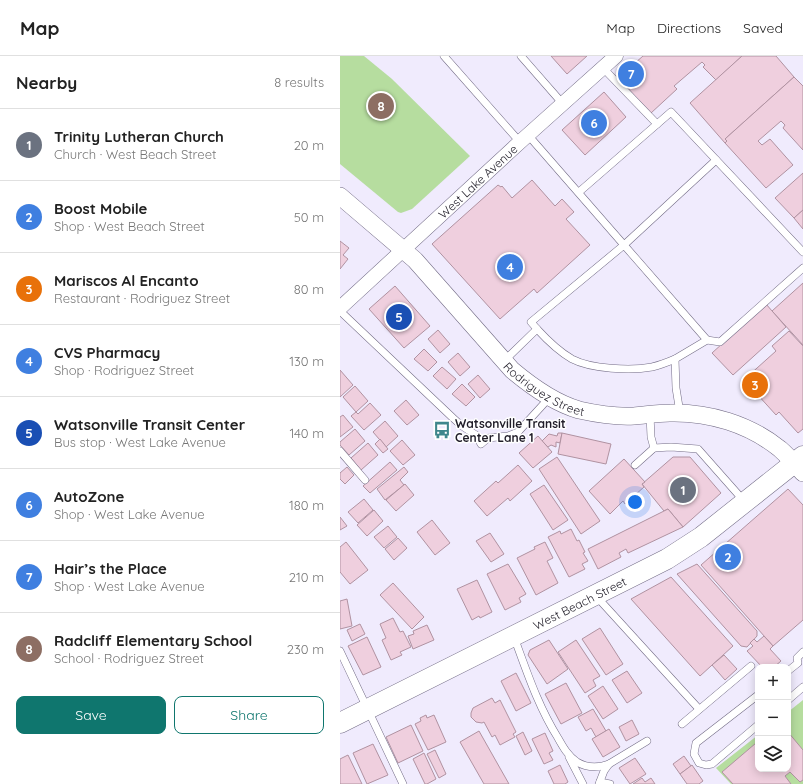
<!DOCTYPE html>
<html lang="en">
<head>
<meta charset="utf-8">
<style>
  body { margin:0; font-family:Quicksand,sans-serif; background:#f2f2f2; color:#222 }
  .controls { position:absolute; right:12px; bottom:12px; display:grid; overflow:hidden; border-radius:8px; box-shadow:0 2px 10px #0003 }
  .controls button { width:36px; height:36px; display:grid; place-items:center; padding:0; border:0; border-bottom:1px solid #e0e0e0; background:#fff; color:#222; font:20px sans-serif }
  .you { position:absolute; left:295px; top:446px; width:14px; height:14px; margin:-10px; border:3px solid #fff; border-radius:50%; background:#1a73e8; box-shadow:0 0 0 6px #1a73e833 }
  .badge { display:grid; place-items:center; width:26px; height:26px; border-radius:50%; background:#0f766e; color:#fff; font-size:13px; font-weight:700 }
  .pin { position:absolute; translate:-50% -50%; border:2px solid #fff; box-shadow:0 1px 4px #0006 }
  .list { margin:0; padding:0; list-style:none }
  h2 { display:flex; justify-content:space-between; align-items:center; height:52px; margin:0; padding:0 16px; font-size:17px }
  h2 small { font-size:13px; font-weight:400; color:#767676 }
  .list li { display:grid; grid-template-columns:26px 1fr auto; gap:12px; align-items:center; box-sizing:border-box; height:72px; padding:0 16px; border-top:1px solid #e0e0e0 }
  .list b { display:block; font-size:15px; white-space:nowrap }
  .list p { margin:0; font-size:13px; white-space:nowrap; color:#767676 }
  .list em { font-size:13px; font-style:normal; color:#767676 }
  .actions { display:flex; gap:8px; padding:12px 16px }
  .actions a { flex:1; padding:9px 0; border:1px solid #0f766e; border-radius:8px; text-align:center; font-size:14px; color:#0f766e }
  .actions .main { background:#0f766e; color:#fff }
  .icon { flex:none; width:22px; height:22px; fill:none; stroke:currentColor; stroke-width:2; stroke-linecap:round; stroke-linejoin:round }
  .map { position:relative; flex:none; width:463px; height:728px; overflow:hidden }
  header { display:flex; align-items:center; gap:24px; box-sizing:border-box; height:56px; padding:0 20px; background:#fff; border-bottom:1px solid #e0e0e0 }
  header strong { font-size:19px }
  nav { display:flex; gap:22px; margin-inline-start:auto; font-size:14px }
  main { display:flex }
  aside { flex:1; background:#fff }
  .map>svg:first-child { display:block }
  .green { fill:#b6dd9f }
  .building { fill:#efcfde; stroke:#b092a1 }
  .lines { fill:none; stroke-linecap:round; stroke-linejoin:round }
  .service-casing { stroke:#736c86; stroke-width:8 }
  .minor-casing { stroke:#736c86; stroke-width:15 }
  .tertiary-casing { stroke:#736c86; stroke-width:18 }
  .secondary-casing { stroke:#736c86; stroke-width:21 }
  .service { stroke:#fff; stroke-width:7 }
  .minor { stroke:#fff; stroke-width:14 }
  .tertiary { stroke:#fff; stroke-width:17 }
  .secondary { stroke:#fff; stroke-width:20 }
  .labels { text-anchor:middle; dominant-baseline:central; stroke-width:3; stroke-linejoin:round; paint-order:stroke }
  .street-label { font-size:12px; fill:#201d28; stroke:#fff }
  .poi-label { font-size:12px; font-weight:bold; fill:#201d28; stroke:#fff; text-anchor:start }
</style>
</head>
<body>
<header>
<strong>Map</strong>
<nav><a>Map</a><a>Directions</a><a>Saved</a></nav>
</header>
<main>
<aside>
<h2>Nearby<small>8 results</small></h2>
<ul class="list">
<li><span class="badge" style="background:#6b7280">1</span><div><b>Trinity Lutheran Church</b><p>Church · West Beach Street</p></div><em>20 m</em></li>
<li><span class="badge" style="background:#3f7fe0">2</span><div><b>Boost Mobile</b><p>Shop · West Beach Street</p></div><em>50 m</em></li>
<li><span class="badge" style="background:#e8710a">3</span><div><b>Mariscos Al Encanto</b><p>Restaurant · Rodriguez Street</p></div><em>80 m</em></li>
<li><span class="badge" style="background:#3f7fe0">4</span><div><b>CVS Pharmacy</b><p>Shop · Rodriguez Street</p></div><em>130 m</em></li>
<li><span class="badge" style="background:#1a4fb4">5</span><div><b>Watsonville Transit Center</b><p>Bus stop · West Lake Avenue</p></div><em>140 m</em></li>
<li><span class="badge" style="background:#3f7fe0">6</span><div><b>AutoZone</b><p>Shop · West Lake Avenue</p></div><em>180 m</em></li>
<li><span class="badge" style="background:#3f7fe0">7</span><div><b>Hair’s the Place</b><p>Shop · West Lake Avenue</p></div><em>210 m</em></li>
<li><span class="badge" style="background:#8d6e63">8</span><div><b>Radcliff Elementary School</b><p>School · Rodriguez Street</p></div><em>230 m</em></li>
</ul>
<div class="actions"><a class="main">Save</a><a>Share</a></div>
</aside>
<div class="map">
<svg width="463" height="728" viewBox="0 0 463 728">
  <rect width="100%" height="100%" fill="#f0ebfd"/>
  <g class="green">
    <path d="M0 0H24L52 23 130 100 72 153 61 157 58 156 0 108Z"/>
    <path d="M463 644V728H391L376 712 418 679V713H448V656Z"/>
  </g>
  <g class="building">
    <path d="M211 0H247L227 18Z"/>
    <path d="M303 0H402L376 24 363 11 365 9 362 6 334 30 337 33 311 57 278 22Z"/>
    <path d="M402 0H436L454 21 385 83 387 85 385 87 350 47Z"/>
    <path d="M454 21 463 30V94L443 72 445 69 441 65 418 85 422 89 430 83 453 109 426 132 385 87 387 85 385 83Z"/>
    <path d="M264 36 286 61 245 99 222 74Z"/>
    <path d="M463 117V154L454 162 435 142Z"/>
    <path d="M192 124 215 150 222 143 234 156 226 163 250 189 197 237 194 233 160 263 92 188 158 129 161 131 162 130 172 142Z"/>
    <path d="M463 154V173L454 162Z"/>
    <path d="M0 185 9 192 3 199 8 203 0 213Z"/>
    <path d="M463 227V289L432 255Z"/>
    <path d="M55 230 90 270 64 292 29 253Z"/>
    <path d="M426 248 446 271 393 319 372 297Z"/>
    <path d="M98 274 110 288 100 297 88 283Z"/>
    <path d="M449 275 463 290V373L458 377 439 356 436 359 407 327 410 324 407 321 436 295 432 290Z"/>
    <path d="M84 293 97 306 88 315 74 303Z"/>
    <path d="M118 297 130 311 120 320 108 306Z"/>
    <path d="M102 311 116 323 107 333 93 320Z"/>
    <path d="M0 314 13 329 0 341Z"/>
    <path d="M138 319 150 333 140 342 128 328Z"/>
    <path d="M122 328 135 341 126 350 112 338Z"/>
    <path d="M15 330 28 345 16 356 3 341Z"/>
    <path d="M66 344 79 359 67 369 54 355Z"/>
    <path d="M30 347 41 359 24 374 11 360 16 356 18 358Z"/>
    <path d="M3 359 13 371 0 381V361Z"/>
    <path d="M45 365 58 380 46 391 33 376Z"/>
    <path d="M15 373 25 385 9 399 0 389V386Z"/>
    <path d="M218 377H222L220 387 216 386V391L211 389 208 391 202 385 209 378 217 380Z"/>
    <path d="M222 377 271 388 266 408 218 398Z"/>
    <path d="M198 380 212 396 193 412 179 397Z"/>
    <path d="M40 383 48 393 43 397 35 388Z"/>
    <path d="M62 384 75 399 63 409 50 395Z"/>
    <path d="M28 387 38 399 21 414 11 402Z"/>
    <path d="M217 401 260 465 241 478 199 413Z"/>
    <path d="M333 401H350L381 437 343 471 328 453 324 455 302 428Z"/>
    <path d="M284 403 305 426 302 428 304 431 285 448 283 445 270 458 249 435Z"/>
    <path d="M50 406 57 414 30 437 23 430Z"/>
    <path d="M178 409 192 425 170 445 168 442 147 460 134 445 156 425 158 427Z"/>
    <path d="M7 411 14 419 5 428 0 423V417Z"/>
    <path d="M64 411 68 416 60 424 64 429 45 444 37 433Z"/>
    <path d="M65 428 74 439 56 455 46 444Z"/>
    <path d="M204 429 228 464 213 474 190 438Z"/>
    <path d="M448 433 463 449V564L433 590 361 509Z"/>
    <path d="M24 443 33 454 18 467 8 456Z"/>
    <path d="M328 453 343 471 288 497 286 493 279 497 281 501 258 513 248 493Z"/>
    <path d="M34 454 43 465 27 480 17 469Z"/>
    <path d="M0 461 7 470 0 474Z"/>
    <path d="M92 464 110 487 95 499 77 476Z"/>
    <path d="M48 470 57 481 44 492 34 481Z"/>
    <path d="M231 473 237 485 239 484 245 496 243 497 248 505 242 508 245 513 229 521 208 481 220 475 221 478Z"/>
    <path d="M150 477 164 498 151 506 136 485Z"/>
    <path d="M58 482 67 492 54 504 45 493Z"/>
    <path d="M6 486 28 514 10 528 0 516V491Z"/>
    <path d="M205 486 213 502 207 505 218 527 196 539 177 502 195 493 194 491Z"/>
    <path d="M168 508 186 538 179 542 181 546 165 554 147 518Z"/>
    <path d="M357 508 417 575V580L407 591 401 590 337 518Z"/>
    <path d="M331 521 393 590 360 620 291 543Z"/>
    <path d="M137 524 152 556 140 562 139 560 132 564 117 533Z"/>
    <path d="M53 527 84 561 72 573 40 539Z"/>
    <path d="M7 543 12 570 0 573V545Z"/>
    <path d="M53 562 60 576 63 575 71 591 60 596 62 599 51 604 42 584 46 582 40 568Z"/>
    <path d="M20 568 25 578 12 585 7 574Z"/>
    <path d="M87 569 94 584 73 593 68 580 74 578 73 575Z"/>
    <path d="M260 572 283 608 266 619 242 583Z"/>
    <path d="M424 580 433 590 430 593 441 605 434 611H422L407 595 413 590 410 587 414 583 417 586Z"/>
    <path d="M27 581 41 611 23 619 8 590Z"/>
    <path d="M209 584 228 613 207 628 188 599 190 594Z"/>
    <path d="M236 584 260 620 253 624 256 630 245 637 218 596Z"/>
    <path d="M384 599 397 613 385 624 372 609Z"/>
    <path d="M287 615 302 637 287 647 272 624Z"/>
    <path d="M176 617 191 647 176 655 161 625Z"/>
    <path d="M226 627 242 657 221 668 205 638Z"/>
    <path d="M263 630 278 653 263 663 248 640Z"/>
    <path d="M152 642 155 647 160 644 176 676 173 678 175 681 160 689 155 679 152 681 144 666 142 667 136 666 131 661V657L133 652Z"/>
    <path d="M253 653 266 675 256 681 251 672 246 675 238 661Z"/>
    <path d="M86 659 87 662 94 659 106 686 88 694 75 668 81 665 80 662Z"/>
    <path d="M292 664 299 678 286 685 279 671Z"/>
    <path d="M71 669 83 695 58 707 46 681Z"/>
    <path d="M269 673 280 691 263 701 252 683Z"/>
    <path d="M139 675 169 728H144L120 686Z"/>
    <path d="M183 676 192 695 185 699 176 680Z"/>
    <path d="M448 676 463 694V724L460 726 450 716 445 720 451 728H393L382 716 416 687 418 689V713H448Z"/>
    <path d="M205 677 213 695 209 697 213 704 204 708 192 683Z"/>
    <path d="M33 688 48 719 27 728 13 697Z"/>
    <path d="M95 694 106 718 99 722 87 698Z"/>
    <path d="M84 697 96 723 87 728H85L73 703Z"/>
    <path d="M8 699 22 728H0V703Z"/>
    <path d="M344 700 351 710 340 718 333 708Z"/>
    <path d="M295 702 306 718 290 728 279 712Z"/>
    <path d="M220 709 228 726 225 728H214L208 715Z"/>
    <path d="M352 709 363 725 359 728H347L340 718Z"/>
    <path d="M302 722 305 726 311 722 315 728H293Z"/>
  </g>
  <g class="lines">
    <g class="service-casing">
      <g id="service">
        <path d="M104 0 180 86"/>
        <path d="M181 0 223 48"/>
        <path d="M263 12 317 68"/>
        <path d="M188 79 284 189 376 104"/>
        <path d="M239 136 331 56 463 196"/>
        <path d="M0 255 113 362 122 370 136 379 141 388 148 382 168 380 178 376 210 341"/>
        <path d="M197 273 191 266 284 189 367 284 335 303"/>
        <path d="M367 284 380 286 463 212"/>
        <path d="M164 305 197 273C208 285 218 295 232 303 251 313 291 315 312 311 320 309 328 306 335 303L336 332 340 357"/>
        <path d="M314 392 331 391 358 393 404 445"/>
        <path d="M0 395 25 424"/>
        <path d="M295 409 314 392 311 381 310 359"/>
        <path d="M256 540 359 653"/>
        <path d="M174 581C187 616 198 650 218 682 223 691 228 700 237 706 247 712 258 712 269 708L307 685"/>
        <path d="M0 595 63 728"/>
        <path d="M448 615 458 607 457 602 463 596"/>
        <path d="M418 639 356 687 354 698 359 707 366 709 372 708 418 669"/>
        <path d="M448 644 463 631"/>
        <path d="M342 668 411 610"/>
        <path d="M229 701 243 728"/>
        <path d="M260 726 270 728"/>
        <path d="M259 728 264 715 269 708"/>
      </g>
    </g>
    <g class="minor-casing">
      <g id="minor">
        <path id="s1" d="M0 252 180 86 276 0"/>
      </g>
    </g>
    <g class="tertiary-casing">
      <g id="tertiary">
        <path id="s2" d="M0 140 75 204 172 314C191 330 215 347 239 354 257 358 276 361 294 360 306 359 318 357 330 357 369 356 409 368 440 393 448 400 456 409 463 417"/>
      </g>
    </g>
    <g class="secondary-casing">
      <g id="secondary">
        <path id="s3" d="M0 667 327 503 361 481 463 400"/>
      </g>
    </g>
    <use href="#service" class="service"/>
    <use href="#minor" class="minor"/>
    <use href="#tertiary" class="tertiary"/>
    <use href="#secondary" class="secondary"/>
  </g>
  <defs>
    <g id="bus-bare" transform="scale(1.38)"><path d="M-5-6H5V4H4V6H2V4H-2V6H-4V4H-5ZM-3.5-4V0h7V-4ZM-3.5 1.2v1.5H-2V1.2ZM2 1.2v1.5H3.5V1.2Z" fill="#3f878c" stroke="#fff" stroke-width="2.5" paint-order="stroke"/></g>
  </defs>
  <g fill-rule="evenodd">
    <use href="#bus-bare" x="102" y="374"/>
  </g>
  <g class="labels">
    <g class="street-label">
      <text stroke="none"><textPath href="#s1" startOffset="187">West Lake Avenue</textPath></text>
      <text stroke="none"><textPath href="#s2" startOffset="283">Rodriguez Street</textPath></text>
      <text stroke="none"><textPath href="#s3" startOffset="268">West Beach Street</textPath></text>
    </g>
    <g class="poi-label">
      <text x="115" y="367">Watsonville Transit<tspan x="115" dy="14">Center Lane 1</tspan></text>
    </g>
  </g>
</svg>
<div class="controls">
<button>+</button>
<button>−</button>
<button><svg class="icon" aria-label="layers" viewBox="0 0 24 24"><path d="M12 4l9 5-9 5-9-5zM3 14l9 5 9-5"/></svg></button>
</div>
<div class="you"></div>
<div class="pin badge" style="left:343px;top:434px;background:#6b7280">1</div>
<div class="pin badge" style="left:388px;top:501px;background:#3f7fe0">2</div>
<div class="pin badge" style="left:415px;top:329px;background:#e8710a">3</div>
<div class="pin badge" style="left:170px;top:211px;background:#3f7fe0">4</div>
<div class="pin badge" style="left:59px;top:261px;background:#1a4fb4">5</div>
<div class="pin badge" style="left:254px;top:67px;background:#3f7fe0">6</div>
<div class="pin badge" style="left:291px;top:18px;background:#3f7fe0">7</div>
<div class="pin badge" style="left:41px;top:50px;background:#8d6e63">8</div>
</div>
</main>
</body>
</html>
